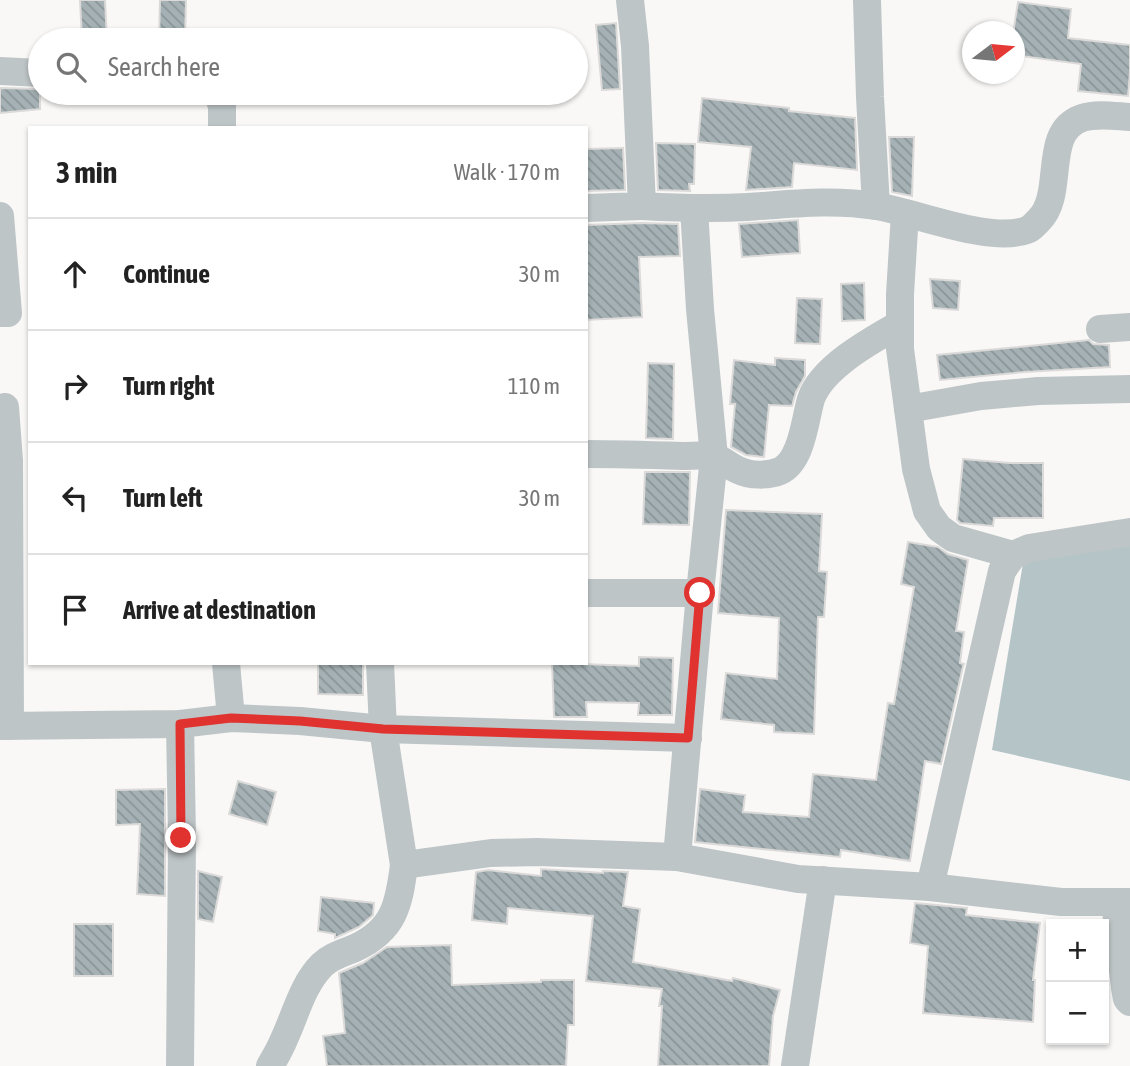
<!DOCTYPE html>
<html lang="en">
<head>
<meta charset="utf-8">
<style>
  body { margin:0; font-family:"Asap Condensed",sans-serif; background:#f6f6f6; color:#222 }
  .controls { position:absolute; right:21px; bottom:21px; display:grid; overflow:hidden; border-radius:0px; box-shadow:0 2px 5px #0004 }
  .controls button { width:63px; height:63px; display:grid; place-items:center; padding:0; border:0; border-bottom:2px solid #e0e0e0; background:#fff; color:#222; font:35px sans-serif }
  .compass { position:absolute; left:962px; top:21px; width:63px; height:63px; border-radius:50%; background:#fff; box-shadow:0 2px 5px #0004; rotate:74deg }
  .stop { position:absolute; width:21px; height:21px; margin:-16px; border:5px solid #e0322f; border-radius:50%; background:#fff }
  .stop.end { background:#e0322f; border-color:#fff; box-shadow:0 2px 7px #0008 }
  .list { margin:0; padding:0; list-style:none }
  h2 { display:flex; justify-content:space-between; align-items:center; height:91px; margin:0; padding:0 28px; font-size:30px }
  h2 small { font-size:23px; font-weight:400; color:#767676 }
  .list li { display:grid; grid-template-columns:46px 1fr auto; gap:21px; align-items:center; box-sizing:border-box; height:112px; padding:0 28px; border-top:2px solid #e0e0e0 }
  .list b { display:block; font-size:26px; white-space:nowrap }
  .list em { font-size:23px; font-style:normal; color:#767676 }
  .icon { flex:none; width:38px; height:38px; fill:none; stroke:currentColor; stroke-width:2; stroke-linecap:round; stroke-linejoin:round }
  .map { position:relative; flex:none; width:1130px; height:1066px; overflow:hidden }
  .search { position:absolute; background:#fff; box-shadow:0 2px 5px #0004; left:28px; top:28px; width:560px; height:77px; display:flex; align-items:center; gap:18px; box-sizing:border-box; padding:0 24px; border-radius:38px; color:#767676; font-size:26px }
  .panel { position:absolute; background:#fff; box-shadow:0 2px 5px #0004; left:28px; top:126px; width:560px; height:539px; border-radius:0px }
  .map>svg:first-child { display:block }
  .water { fill:#b5c5c7 }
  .building { fill:url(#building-back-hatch); stroke:#dbdad9; stroke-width:2 }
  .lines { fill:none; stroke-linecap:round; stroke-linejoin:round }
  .street { stroke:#bec5c7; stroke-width:28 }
  .route { stroke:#e0322f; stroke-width:9 }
</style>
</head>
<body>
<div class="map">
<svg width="1130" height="1066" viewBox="0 0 1130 1066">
  <defs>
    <pattern id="building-back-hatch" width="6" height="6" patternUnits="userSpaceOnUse" patternTransform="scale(1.75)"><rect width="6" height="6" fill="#a5b1b4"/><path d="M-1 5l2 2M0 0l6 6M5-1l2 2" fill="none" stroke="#8a9598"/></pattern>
  </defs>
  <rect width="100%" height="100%" fill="#f9f8f7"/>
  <path class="water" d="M1130 542V781L992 750 1025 551Z"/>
  <g class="building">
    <path d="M80 0H105L107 40H82Z"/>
    <path d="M160 0H186L185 40H159Z"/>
    <path d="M1018 2 1071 9 1068 38 1130 45V72L1128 96 1078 91 1081 64 1014 55V27Z"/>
    <path d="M616 23 620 89 602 90 596 25Z"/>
    <path d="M0 88 40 89V109L0 113Z"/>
    <path d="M702 98 789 108V111L855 118 857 170 794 163 792 187 746 190 751 147 698 142Z"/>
    <path d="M889 137H914L912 196 892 192Z"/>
    <path d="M656 143 695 144 694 184H689L690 191 658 190Z"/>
    <path d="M623 148 625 190 586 191V149Z"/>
    <path d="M798 220 800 253 742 257 739 224Z"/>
    <path d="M642 223 678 224 680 256 639 257 642 317 586 320V225Z"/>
    <path d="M930 279 960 281 958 310 933 308Z"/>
    <path d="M864 283 865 320 842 321 841 284Z"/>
    <path d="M797 298 822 299 820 344 795 343Z"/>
    <path d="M1089 340 1093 344 1109 345 1110 367 1025 372 940 380 937 355Z"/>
    <path d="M775 358 805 360V376L796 392 792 406 769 405 764 457 746 455 731 447 735 404H730L734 360 775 365Z"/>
    <path d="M648 363 674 364 673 439 646 438Z"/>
    <path d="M963 459 1010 463H1043V518H994L993 526 960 523 957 520Z"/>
    <path d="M645 472H690L689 525 643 524Z"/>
    <path d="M726 510 822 514 819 571 827 572 824 617H818L814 734 774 732V725L721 719 726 673 777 679 779 618 718 613Z"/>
    <path d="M908 542 938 547 948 554 968 560 956 631 964 632 960 663 964 664 963 666 941 764 925 761 910 861 841 850 840 857 695 842 700 789 745 795 743 812 809 817 813 774 876 780 888 703 894 704 914 587 901 584Z"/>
    <path d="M639 657 673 658 672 715H638L639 703 586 702 587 717H554L552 663 639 666Z"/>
    <path d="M318 663H363V695L318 694Z"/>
    <path d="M238 781 276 792 267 825 229 814Z"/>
    <path d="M165 789V896L137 894 140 824 116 825V790Z"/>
    <path d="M541 869 603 873V871L628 872 623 906 640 909 633 962 732 981 733 978 780 990 773 1016 769 1066H658L662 1006H659L662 989 586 981 593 916 508 908 507 924 472 920 476 872 488 870 541 876Z"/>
    <path d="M198 871 222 877 213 922 198 919Z"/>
    <path d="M321 897 374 903 373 915 359 927 335 938V934L318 931Z"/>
    <path d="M915 903 967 908 966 915 1040 923 1033 980H1035L1033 1022 923 1013 928 946 910 943Z"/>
    <rect x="74" y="924" width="39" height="52"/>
    <path d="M451 945 452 985 541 982V980H574V1025H568L566 1066H327L323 1036 345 1033 339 973 363 963 387 947Z"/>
  </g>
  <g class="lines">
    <g class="street">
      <path d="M867 0 870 97 876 206"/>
      <path d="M0 71 40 73"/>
      <path d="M218 93 222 107V128"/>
      <path d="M642 206C677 208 713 209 748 207 791 204 833 199 876 206 914 212 991 244 1027 230 1031 229 1035 224 1039 220 1066 193 1041 132 1082 118 1097 113 1114 116 1130 117"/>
      <path d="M586 208 642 206 635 46 630 0"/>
      <path d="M694 208 700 309 714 457 700 593"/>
      <path d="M905 213 900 294V349L916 469 927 511 939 528 953 538 1013 555"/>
      <path d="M0 216 8 313H0"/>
      <path d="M1100 329 1130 327"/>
      <path d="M5 407 9 461 10 726"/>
      <path d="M908 409 981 396 1038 391 1130 389"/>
      <path d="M586 454C618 454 651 455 683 456 693 456 706 454 715 457 723 460 731 467 738 470 750 476 768 476 780 471 802 461 805 419 811 399 822 367 872 340 900 324"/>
      <path d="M586 593H700L677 857"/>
      <path d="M226 663 231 718"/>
      <path d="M380 663 383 729 688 738"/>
      <path d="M180 724 182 838 180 1066"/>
      <path d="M0 726 180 724 231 718 300 721 383 729 404 865 491 853 537 852 677 857 798 879 930 887 1061 902H1130"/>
      <path d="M930 887 1002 571 1013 555 1029 548 1130 532"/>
      <path d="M1115 902 1125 988 1127 999 1130 1002"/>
      <path d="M270 1066C276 1056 281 1047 285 1037 296 1013 303 984 322 965 331 956 343 953 355 948 394 930 399 905 404 865"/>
      <path d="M795 1066 823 880"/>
    </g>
  </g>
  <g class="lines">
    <path class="route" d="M181 838 180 724 231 718 300 721 383 729 688 738 700 593"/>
  </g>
</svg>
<div class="controls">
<button>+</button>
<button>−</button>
</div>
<svg class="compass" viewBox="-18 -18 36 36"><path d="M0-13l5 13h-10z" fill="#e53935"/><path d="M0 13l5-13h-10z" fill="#767676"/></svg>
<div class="stop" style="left:700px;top:593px"></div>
<div class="stop end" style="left:181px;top:838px"></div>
<div class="search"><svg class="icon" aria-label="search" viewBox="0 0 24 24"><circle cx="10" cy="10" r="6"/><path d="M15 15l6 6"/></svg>Search here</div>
<section class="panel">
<h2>3 min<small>Walk · 170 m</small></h2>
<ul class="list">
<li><svg class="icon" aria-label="ahead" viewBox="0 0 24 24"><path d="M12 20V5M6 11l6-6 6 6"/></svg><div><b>Continue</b></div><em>30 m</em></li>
<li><svg class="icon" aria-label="right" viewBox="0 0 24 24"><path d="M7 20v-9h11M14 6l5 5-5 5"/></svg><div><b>Turn right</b></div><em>110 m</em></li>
<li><svg class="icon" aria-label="left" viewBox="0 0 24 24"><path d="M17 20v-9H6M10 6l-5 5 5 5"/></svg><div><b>Turn left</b></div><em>30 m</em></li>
<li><svg class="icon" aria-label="arrive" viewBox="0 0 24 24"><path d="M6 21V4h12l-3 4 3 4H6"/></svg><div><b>Arrive at destination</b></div></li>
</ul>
</section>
</div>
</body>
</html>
